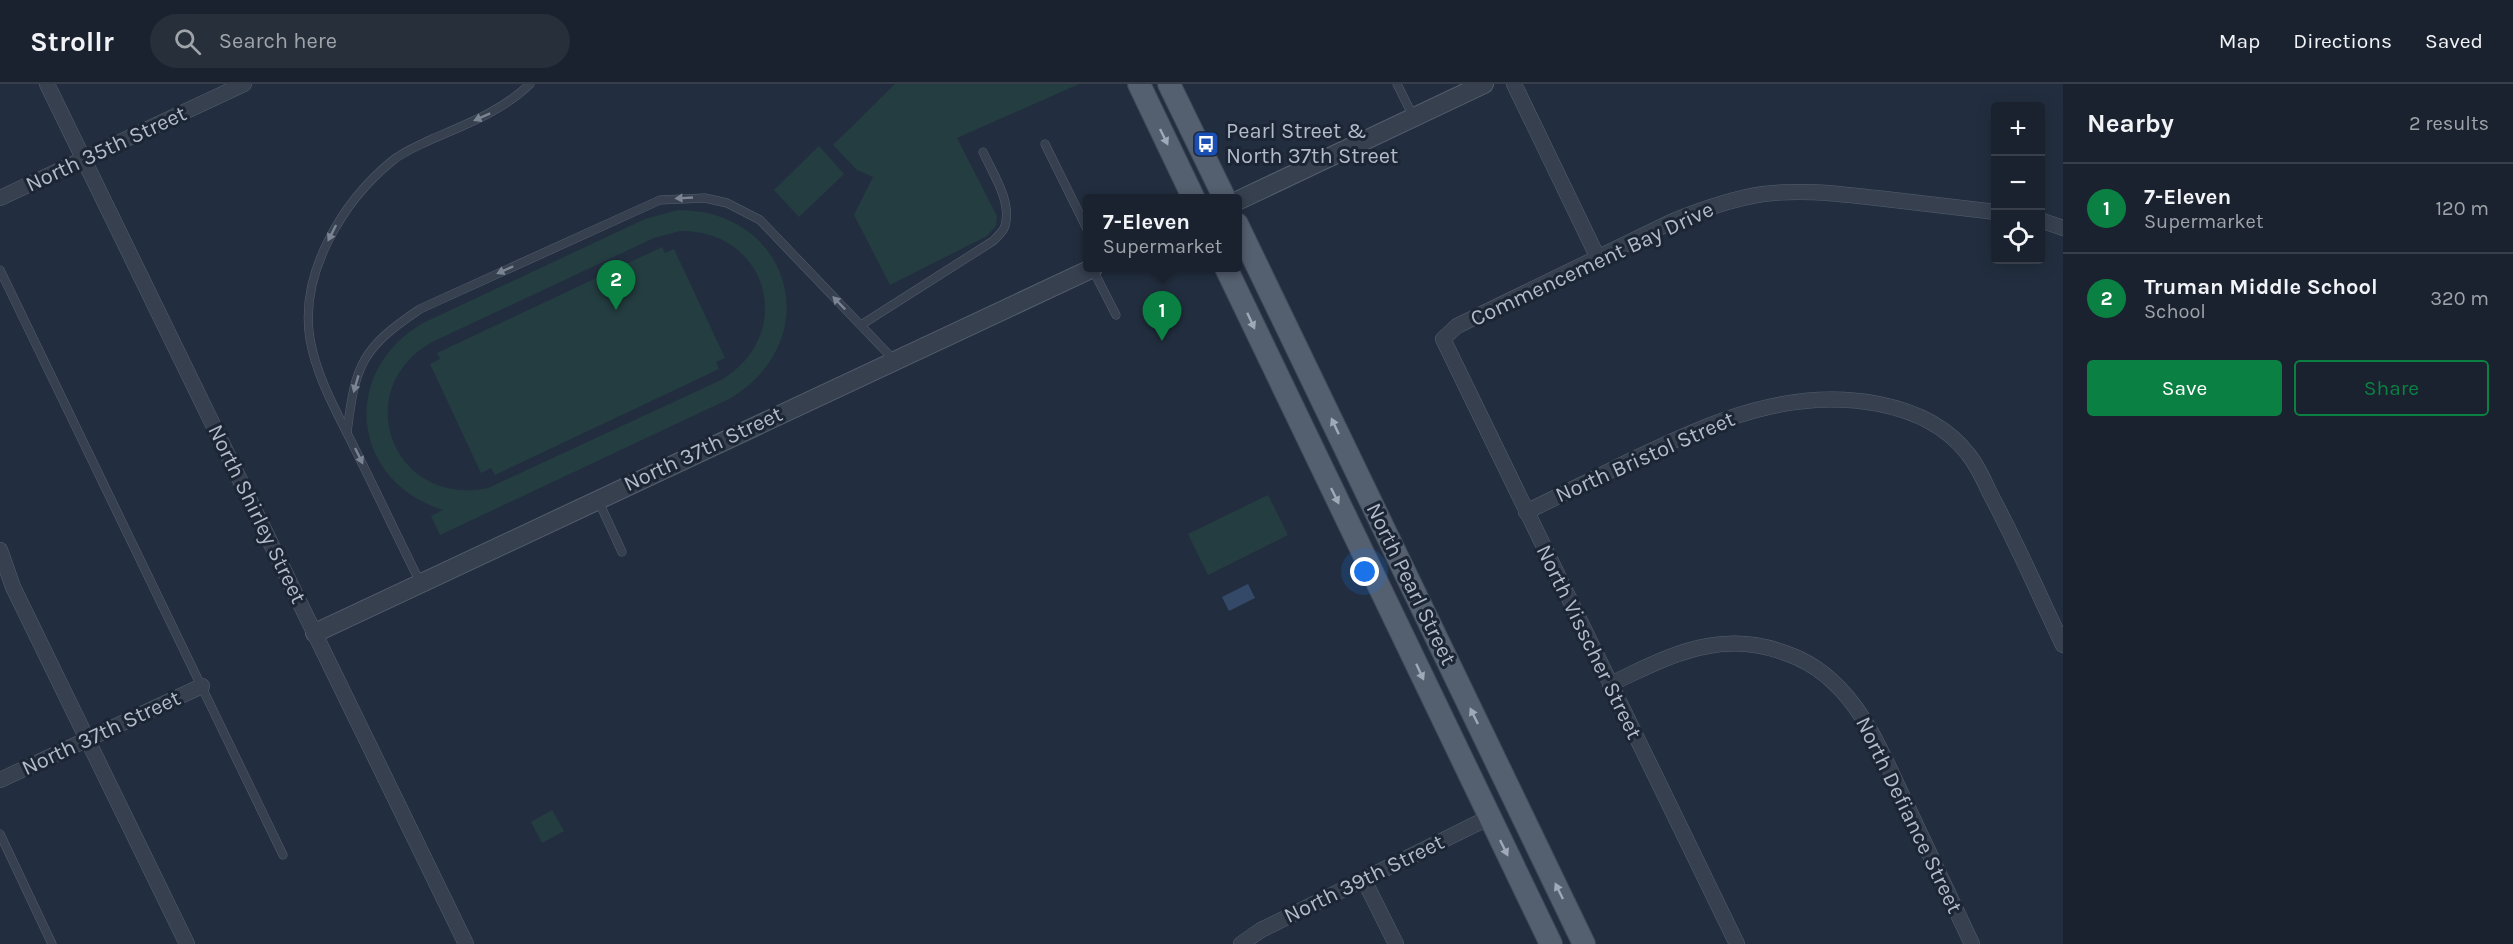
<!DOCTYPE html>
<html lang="en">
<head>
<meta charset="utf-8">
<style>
  body { margin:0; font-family:Karla,sans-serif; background:#272f3b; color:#f1f3f6 }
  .controls { position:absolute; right:18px; top:18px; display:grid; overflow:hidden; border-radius:6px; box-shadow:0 3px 15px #0003 }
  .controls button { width:54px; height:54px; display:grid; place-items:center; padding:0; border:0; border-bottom:2px solid #383f4b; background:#1a222f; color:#f1f3f6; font:30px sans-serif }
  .you { position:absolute; left:1365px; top:488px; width:21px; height:21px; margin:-15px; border:4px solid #fff; border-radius:50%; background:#1a73e8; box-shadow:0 0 0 9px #1a73e833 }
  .badge { display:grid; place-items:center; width:39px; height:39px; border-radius:50%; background:#0b8043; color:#fff; font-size:20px; font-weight:700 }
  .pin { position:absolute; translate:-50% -50px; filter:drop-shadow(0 2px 3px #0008) }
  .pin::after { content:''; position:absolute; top:32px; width:21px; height:18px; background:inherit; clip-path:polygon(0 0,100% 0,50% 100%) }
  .popup { position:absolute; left:1083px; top:110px; width:159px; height:78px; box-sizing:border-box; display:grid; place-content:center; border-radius:6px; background:#1a222f; filter:drop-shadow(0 2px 4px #0005); font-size:20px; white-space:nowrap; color:#9fa4aa }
  .popup b { font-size:22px; color:#f1f3f6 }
  .popup::after { content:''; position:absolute; left:50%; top:100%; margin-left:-12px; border:12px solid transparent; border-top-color:#1a222f }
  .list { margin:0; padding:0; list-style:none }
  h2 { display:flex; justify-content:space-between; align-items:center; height:78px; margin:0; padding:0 24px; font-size:26px }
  h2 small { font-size:20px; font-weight:400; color:#9fa4aa }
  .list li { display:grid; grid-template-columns:39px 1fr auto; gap:18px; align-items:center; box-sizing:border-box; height:90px; padding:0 24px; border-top:2px solid #383f4b }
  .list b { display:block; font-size:22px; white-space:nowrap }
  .list p { margin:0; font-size:20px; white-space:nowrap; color:#9fa4aa }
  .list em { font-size:20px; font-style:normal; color:#9fa4aa }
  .actions { display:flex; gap:12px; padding:18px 24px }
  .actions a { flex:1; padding:14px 0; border:2px solid #0b8043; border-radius:6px; text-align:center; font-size:21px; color:#0b8043 }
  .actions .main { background:#0b8043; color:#fff }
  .icon { flex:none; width:33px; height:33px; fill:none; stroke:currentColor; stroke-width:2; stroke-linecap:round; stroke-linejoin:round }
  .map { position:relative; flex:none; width:2063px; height:860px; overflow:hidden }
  header { display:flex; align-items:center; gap:36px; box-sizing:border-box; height:84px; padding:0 30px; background:#1a222f; border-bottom:2px solid #383f4b }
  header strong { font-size:28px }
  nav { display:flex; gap:33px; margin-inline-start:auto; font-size:21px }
  .search { width:420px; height:54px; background:#272f3b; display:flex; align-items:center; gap:15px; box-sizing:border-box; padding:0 21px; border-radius:33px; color:#9fa4aa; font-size:22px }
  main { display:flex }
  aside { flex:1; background:#1a222f }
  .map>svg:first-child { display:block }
  .green { fill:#243d40; fill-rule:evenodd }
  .water { fill:#344968 }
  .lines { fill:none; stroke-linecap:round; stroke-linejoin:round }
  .service-casing { stroke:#545e6d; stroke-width:9 }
  .minor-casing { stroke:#545e6d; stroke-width:16 }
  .tertiary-casing { stroke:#545e6d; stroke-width:20 }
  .primary-casing { stroke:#3f4958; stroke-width:24 }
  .service { stroke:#36404f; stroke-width:8 }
  .minor { stroke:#36404f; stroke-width:15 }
  .tertiary { stroke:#36404f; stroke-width:18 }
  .primary { stroke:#545f6f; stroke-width:22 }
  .oneway { fill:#7a8493 }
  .oneway2 { fill:#9fa9b8 }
  .labels { text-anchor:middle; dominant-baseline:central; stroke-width:6; stroke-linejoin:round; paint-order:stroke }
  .poi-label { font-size:22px; fill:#b2bbca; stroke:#1b2534; text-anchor:start }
  .street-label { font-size:22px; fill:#b2bbca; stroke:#1b2534 }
</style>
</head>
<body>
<header>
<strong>Strollr</strong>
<div class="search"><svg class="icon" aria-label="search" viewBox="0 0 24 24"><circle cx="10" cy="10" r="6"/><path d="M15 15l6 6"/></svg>Search here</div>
<nav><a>Map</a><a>Directions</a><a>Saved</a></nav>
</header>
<main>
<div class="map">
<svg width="2063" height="860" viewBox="0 0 2063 860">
  <rect width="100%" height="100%" fill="#222e3f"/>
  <g class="green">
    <path d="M895 0H1079L957 54 997 132 996 142 987 152 890 201 854 131 873 93 857 86 833 61Z"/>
    <path d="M819 62 844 90 799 133 774 106Z"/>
    <path d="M678 126C792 126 828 257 729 315L440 451 431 432 443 426C350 397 340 287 423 239L645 135ZM680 147C769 146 797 251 721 296L488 404C393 424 348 306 432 258L654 154Z"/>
    <path d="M662 163 665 169 674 165 725 274 716 278 719 285 495 391 491 384 481 389 430 280 440 275 437 269Z"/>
    <path d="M1268 411 1288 451 1208 491 1188 450Z"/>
    <path d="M552 726 564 747 542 759 531 738Z"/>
  </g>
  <path class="water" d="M1248 500 1255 514 1229 527 1222 513Z"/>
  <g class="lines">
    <g class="service-casing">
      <g id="service">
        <path d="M1397 0 1413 32"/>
        <path d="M1045 60 1087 145"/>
        <path d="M1092 184 1116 231"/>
        <path d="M0 186 283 771"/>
        <path d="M861 241 993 157C997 153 1003 148 1005 142 1012 117 993 90 983 68"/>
        <path d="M347 349C355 280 362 264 420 225L660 116 705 114 727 119 760 136 894 276"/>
        <path d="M598 416 622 468"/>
        <path d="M420 498C397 452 375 405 352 359 336 327 316 291 310 255 299 189 343 117 392 77 404 67 418 62 432 55 467 40 502 27 530 0"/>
        <path d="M0 750 52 860"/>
      </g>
    </g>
    <g class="minor-casing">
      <g id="minor">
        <path d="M47 0 466 860"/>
        <path d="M1514 0 1598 174"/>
        <path d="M0 114 244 0"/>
        <path d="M2040 136 2063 144"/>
        <path d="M1526 428C1562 410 1599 392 1636 374 1714 337 1790 303 1879 320 1914 327 1946 341 1968 370 1979 383 1986 402 1994 417 2019 464 2040 513 2063 561"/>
        <path d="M0 466 13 503 187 860"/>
        <path d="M1610 600C1641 586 1673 568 1708 562 1735 557 1762 560 1788 570 1855 594 1879 664 1908 724 1929 769 1951 815 1972 860"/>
        <path d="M0 696 202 602"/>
        <path d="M1364 796 1396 860"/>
        <path d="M1241 860 1261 846 1490 733"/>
        <path d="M1737 860 1443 255 1457 242 1671 138C1700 126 1731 115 1763 110 1801 105 1839 110 1877 114 1917 119 1956 123 1996 128"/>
      </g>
    </g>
    <g class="tertiary-casing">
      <g id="tertiary">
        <path d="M1237 117 1484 0"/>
        <path d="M315 549 1093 184"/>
      </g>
    </g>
    <g class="primary-casing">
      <g id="primary">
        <path d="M1139 0 1194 115"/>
        <path d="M1169 0 1225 115"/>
        <path d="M1237 140 1584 860"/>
        <path d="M1226 184 1551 860"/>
      </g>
    </g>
    <use href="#service" class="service"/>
    <use href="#minor" class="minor"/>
    <use href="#tertiary" class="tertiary"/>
    <use href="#primary" class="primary"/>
  </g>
  <defs><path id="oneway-solid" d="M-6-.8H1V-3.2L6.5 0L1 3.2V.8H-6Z" transform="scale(1.5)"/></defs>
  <g class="oneway">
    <use href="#oneway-solid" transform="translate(482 33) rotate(156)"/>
    <use href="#oneway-solid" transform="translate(684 114) rotate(177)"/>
    <use href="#oneway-solid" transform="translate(332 149) rotate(117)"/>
    <use href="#oneway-solid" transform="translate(505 186) rotate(156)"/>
    <use href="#oneway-solid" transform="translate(839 219) rotate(-134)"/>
    <use href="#oneway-solid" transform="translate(356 300) rotate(106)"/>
    <use href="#oneway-solid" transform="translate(359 372) rotate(64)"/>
  </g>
  <g class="oneway2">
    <use href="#oneway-solid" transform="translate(1164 53) rotate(64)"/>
    <use href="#oneway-solid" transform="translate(1251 237) rotate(65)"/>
    <use href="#oneway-solid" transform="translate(1335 342) rotate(-115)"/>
    <use href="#oneway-solid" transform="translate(1335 412) rotate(64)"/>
    <use href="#oneway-solid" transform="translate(1420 588) rotate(65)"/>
    <use href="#oneway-solid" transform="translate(1474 632) rotate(-116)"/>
    <use href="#oneway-solid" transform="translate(1504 764) rotate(64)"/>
    <use href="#oneway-solid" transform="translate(1559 807) rotate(-116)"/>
  </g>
  <defs>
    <g id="bus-square" transform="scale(1.35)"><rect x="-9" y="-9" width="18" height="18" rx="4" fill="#1a4fb4" stroke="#1b2534"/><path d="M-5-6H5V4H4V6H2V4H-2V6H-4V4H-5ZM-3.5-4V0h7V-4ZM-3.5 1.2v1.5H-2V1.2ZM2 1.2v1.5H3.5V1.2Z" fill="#fff"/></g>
  </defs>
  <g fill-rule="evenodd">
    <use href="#bus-square" x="1206" y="60"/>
  </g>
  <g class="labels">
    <g class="poi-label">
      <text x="1226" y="47">Pearl Street &amp;<tspan x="1226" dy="25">North 37th Street</tspan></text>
    </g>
    <g class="street-label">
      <text transform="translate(106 65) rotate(-25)">North 35th Street</text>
      <text transform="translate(1592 180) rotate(-25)">Commencement Bay Drive</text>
      <text transform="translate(703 365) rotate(-25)">North 37th Street</text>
      <text transform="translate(1645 373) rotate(-24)">North Bristol Street</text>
      <text transform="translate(257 430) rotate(64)">North Shirley Street</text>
      <text transform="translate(1411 500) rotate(64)">North Pearl Street</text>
      <text transform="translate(1589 558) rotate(64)">North Visscher Street</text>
      <text transform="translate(101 649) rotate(-25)">North 37th Street</text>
      <text transform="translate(1909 731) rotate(64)">North Defiance Street</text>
      <text transform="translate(1364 795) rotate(-26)">North 39th Street</text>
    </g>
  </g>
</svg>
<div class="controls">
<button>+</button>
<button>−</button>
<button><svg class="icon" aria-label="locate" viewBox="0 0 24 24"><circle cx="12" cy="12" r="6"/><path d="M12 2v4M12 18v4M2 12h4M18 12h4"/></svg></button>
</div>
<div class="you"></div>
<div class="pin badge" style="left:1162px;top:257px">1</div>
<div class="popup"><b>7-Eleven</b>Supermarket</div>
<div class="pin badge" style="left:616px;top:226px">2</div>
</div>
<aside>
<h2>Nearby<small>2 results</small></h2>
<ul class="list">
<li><span class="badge">1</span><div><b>7-Eleven</b><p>Supermarket</p></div><em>120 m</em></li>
<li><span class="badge">2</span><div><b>Truman Middle School</b><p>School</p></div><em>320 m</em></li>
</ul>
<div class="actions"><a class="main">Save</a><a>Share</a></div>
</aside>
</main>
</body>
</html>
